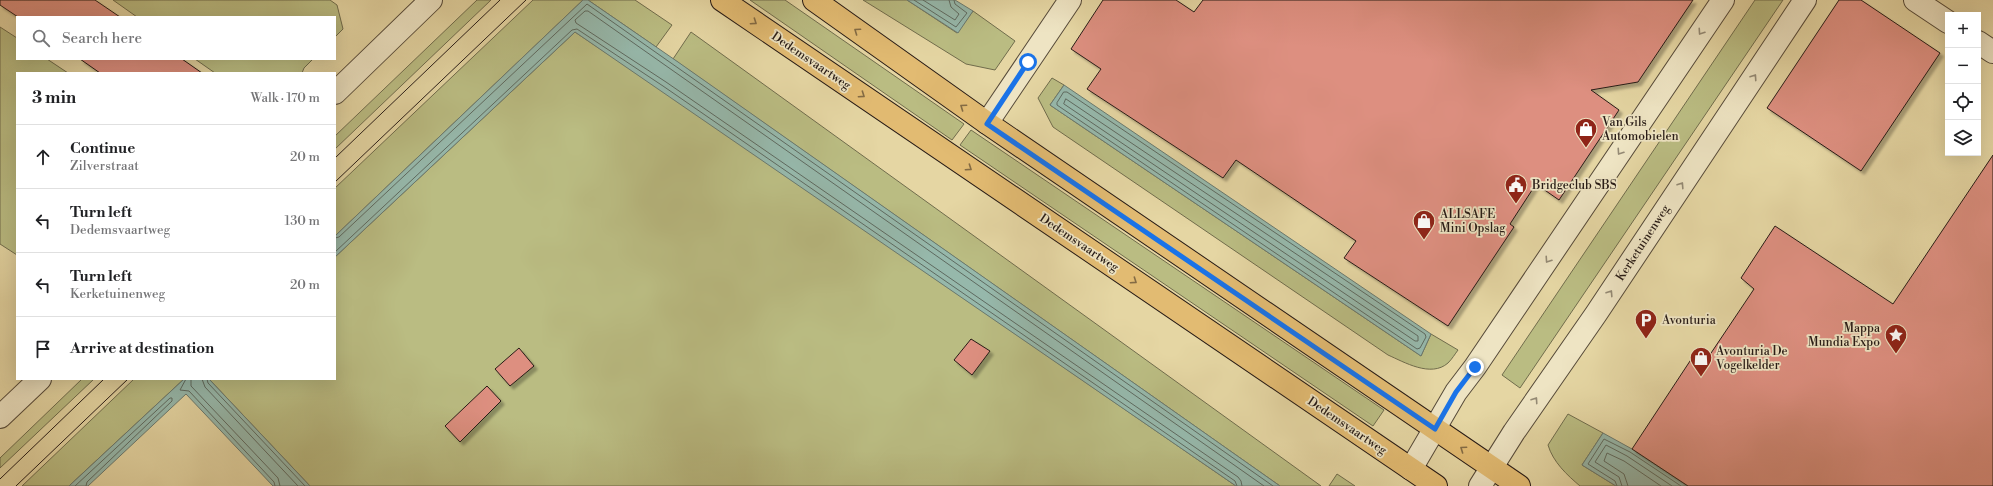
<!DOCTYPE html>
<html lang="en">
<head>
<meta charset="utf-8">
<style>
  body { margin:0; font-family:"Libre Bodoni",serif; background:#f2f2f2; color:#202124 }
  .controls { position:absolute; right:12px; top:12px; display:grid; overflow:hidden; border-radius:0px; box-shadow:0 4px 16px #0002 }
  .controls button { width:36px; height:36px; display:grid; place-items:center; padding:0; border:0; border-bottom:1px solid #e0e0e0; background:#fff; color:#202124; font:20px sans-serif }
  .stop { position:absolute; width:12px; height:12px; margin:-9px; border:3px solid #1a73e8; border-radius:50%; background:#fff }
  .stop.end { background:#1a73e8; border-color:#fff; box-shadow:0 1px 4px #0008 }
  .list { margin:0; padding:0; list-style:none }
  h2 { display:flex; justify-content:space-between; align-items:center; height:52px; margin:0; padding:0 16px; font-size:17px }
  h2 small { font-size:13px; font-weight:400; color:#757577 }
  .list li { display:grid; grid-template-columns:26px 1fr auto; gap:12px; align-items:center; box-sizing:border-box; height:64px; padding:0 16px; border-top:1px solid #e0e0e0 }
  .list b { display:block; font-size:15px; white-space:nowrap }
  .list p { margin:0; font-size:13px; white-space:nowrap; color:#757577 }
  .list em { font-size:13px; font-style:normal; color:#757577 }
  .icon { flex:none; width:22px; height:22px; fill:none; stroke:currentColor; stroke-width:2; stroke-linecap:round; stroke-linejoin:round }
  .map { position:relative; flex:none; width:1993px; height:486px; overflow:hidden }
  .search { position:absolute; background:#fff; box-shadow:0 4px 16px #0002; left:16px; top:16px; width:320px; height:44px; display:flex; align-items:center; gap:10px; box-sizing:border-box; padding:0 14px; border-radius:0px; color:#757577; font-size:15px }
  .panel { position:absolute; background:#fff; box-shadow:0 4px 16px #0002; left:16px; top:72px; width:320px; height:308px; border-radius:0px }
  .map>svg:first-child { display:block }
  .green { fill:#babc82; stroke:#706c4c }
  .water { fill:#96b8ab; stroke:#6a796f }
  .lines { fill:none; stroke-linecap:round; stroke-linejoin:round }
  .shore { stroke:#5e6a60; stroke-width:1 }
  .building { fill:#dd8f80; stroke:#271b16; filter:url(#shadow) }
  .minor-casing { stroke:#564a39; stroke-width:24 }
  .major-casing { stroke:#271b16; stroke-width:24 }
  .minor { stroke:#eee4c3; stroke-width:22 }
  .major { stroke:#e2bb72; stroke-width:22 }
  .tram { stroke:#271b16; stroke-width:1 }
  .oneway { stroke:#846b44 }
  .oneway2 { stroke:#948a75 }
  .route { stroke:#1a73e8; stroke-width:5 }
  .labels { text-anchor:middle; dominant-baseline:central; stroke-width:3.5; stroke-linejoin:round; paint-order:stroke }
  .street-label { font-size:12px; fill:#271b16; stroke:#eee4c3 }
  .poi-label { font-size:12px; fill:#271b16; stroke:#eee4c3; text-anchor:start }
</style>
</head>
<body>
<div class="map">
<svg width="1993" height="486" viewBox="0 0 1993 486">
  <defs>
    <filter id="shadow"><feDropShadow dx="3.5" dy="3.5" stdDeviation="1" flood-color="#0004"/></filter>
  </defs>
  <rect width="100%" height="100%" fill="#e5d6a3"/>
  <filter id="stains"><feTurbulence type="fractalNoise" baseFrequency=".005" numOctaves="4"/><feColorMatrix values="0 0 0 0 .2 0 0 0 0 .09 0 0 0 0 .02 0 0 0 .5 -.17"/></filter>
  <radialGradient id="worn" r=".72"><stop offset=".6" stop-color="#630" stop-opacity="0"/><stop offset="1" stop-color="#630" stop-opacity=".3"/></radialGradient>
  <g class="green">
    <path d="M113 0H330L337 5 343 29 335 37V17H137Z"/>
    <path d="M477 0H491L335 149V136Z"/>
    <path d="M533 0H583L335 236V188Z"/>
    <path d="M588 0H635L672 25 656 47Z"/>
    <path d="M750 0H785L964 124 952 140Z"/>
    <path d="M863 0H907L957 33 973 11 1015 41 995 70 966 64Z"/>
    <path d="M1755 0H1783L1520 388 1502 375Z"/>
    <path d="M0 27 17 38V59H47L68 73H17V255L0 244Z"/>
    <path d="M575 32 660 89 1236 486H310L209 379H335V257Z"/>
    <path d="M691 32 1321 486H1280L673 59Z"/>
    <path d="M195 59H313L304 68 302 73H215Z"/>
    <path d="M1052 78 1064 85 1050 105 1421 356 1431 334 1458 350C1455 354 1452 359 1448 363 1431 378 1404 362 1388 355L1053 127 1038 98Z"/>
    <path d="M971 130 1384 410 1373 426 960 145Z"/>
    <path d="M82 379H94L0 468V458Z"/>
    <path d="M134 379H184L69 486H22Z"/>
    <path d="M1568 414 1603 433 1582 465 1616 486H1580C1567 475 1553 462 1548 445Z"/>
    <path d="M1337 474 1355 486H1329Z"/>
  </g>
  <g class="water">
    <path d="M583 0H588L678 62 1280 486H1236L575 32 335 257V236Z"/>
    <path d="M907 0H955L973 11 958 33Z"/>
    <path d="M1064 85 1431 334 1421 356 1050 105Z"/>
    <path d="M184 379H209L310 486H273L186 394 88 486H69Z"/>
    <path d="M1603 433 1632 449 1688 486H1616L1582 465Z"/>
  </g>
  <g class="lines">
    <g class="shore">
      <path d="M914 0 956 27 967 13 955 4 954 0"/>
      <path d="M923 0 955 20 959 14 951 7 949 0"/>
      <path d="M1064 92H1067L1425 334 1426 337 1420 348 1417 349 1057 105V103Z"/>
      <path d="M1066 99 1418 336V341H1415L1064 104Z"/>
      <path d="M335 238 339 237 587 4 1273 486"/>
      <path d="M335 252 572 30 577 29 663 86 1235 481 1237 486"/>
      <path d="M186 379 180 390 189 391 274 482 275 486"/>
      <path d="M191 379V386L278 478 280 486"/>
      <path d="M202 379 205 387 298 486"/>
      <path d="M207 379 208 383 305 486"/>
      <path d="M75 486 170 398H172V401L87 482 86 486"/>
      <path d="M1242 486 1241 481 1238 477 666 82 576 23 575 20 585 11H588L1264 486"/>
      <path d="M1617 486 1615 481 1588 464 1604 439 1630 452 1681 486"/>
      <path d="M1622 486 1619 477 1595 462 1606 445 1627 456 1672 486"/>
      <path d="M1628 486 1624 474 1604 461 1607 453 1624 461 1661 486"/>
    </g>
  </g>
  <g class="building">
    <path d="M0 0H95L120 17H18L0 5Z"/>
    <path d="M1103 0H1176L1194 12 1203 0H1693L1638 82 1591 90 1619 110 1559 200 1536 184 1510 224 1514 227 1448 326 1344 258 1356 241 1236 160 1223 178 1087 89 1101 69 1071 49Z"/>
    <path d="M1839 0H1861L1940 53 1861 171 1767 108Z"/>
    <path d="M80 59H182L202 73H100Z"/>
    <path d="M1993 155V486H1688L1632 449 1692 358 1703 365 1754 289 1741 278 1775 226 1893 304Z"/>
    <path d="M971 339 990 351 972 375 954 360Z"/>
    <path d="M519 348 534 366 510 386 495 369Z"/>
    <path d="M487 386 501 401 460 442 445 426Z"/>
  </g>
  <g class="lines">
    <g class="minor-casing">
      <g id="minor">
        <path d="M1915 0 1948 22"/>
        <path d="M1978 42 1993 52"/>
        <path d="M335 93 431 0"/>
        <path d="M987 123 1070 0"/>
        <path d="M0 417 40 379"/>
        <path d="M1411 469 1456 392 1475 367 1723 0"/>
        <path d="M1480 486 1514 432 1596 314 1805 0"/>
      </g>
    </g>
    <g class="major-casing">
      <g id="major">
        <path d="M722 0 1436 486"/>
        <path d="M814 0 987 123 1519 486"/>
      </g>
    </g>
    <use href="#minor" class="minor"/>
    <use href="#major" class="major"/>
    <g class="tram">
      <path d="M335 158 500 0"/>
      <path d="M335 182 526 0"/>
      <path d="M0 479 104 379"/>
      <path d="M16 486 128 379"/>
    </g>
  </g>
  <defs><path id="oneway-chevron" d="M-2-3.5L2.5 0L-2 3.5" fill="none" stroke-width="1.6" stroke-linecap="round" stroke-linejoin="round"/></defs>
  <g class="oneway">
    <use href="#oneway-chevron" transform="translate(754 22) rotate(34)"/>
    <use href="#oneway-chevron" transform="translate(857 31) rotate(-145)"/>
    <use href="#oneway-chevron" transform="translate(862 95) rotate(34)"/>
    <use href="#oneway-chevron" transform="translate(963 107) rotate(-145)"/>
    <use href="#oneway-chevron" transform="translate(969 168) rotate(34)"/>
    <use href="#oneway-chevron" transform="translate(1134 281) rotate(34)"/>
    <use href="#oneway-chevron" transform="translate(1463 449) rotate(-145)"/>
  </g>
  <g class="oneway2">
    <use href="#oneway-chevron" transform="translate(1701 32) rotate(124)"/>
    <use href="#oneway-chevron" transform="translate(1754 77) rotate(-56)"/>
    <use href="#oneway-chevron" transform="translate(1620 152) rotate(124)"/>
    <use href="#oneway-chevron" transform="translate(1681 185) rotate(-57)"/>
    <use href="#oneway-chevron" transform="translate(1548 260) rotate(124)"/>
    <use href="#oneway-chevron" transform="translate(1610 293) rotate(-57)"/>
    <use href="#oneway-chevron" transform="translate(1535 400) rotate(-56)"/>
  </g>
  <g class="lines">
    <path class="route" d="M1028 62 987 124 1435 429 1456 392 1475 367"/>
  </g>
  <defs>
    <g id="shop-pin" transform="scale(1.15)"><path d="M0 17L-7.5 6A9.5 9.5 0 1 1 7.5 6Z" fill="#8f2418" stroke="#eee4c3"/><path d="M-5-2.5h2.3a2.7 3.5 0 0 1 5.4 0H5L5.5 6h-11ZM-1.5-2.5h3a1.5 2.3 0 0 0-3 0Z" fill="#fff"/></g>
    <g id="civic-pin" transform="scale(1.15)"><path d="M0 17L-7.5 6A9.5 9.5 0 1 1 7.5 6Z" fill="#8f2418" stroke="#eee4c3"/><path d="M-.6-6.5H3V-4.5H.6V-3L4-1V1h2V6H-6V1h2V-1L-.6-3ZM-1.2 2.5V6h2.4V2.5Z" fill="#fff"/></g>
    <g id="parking-pin" transform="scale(1.15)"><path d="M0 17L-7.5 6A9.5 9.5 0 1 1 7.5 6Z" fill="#8f2418" stroke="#eee4c3"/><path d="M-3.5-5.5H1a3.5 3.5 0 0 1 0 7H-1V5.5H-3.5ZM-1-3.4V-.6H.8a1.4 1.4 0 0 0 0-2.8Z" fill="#fff"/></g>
    <g id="sight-pin" transform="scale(1.15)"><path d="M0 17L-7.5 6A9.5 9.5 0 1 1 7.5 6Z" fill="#8f2418" stroke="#eee4c3"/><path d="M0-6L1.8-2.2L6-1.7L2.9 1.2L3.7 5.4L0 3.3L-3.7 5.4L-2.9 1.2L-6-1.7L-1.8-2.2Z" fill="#fff"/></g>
  </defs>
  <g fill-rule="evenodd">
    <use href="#shop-pin" x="1586" y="129"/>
    <use href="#civic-pin" x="1516" y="185"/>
    <use href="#shop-pin" x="1424" y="221"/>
    <use href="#parking-pin" x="1646" y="320"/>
    <use href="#sight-pin" x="1896" y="335"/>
    <use href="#shop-pin" x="1701" y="358"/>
  </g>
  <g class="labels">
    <g class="street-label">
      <text transform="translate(811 61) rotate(34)">Dedemsvaartweg</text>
      <text transform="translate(1079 243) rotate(34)">Dedemsvaartweg</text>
      <text transform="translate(1643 243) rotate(-57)">Kerketuinenweg</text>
      <text transform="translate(1347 426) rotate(34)">Dedemsvaartweg</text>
    </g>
    <g class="poi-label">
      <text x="1602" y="122">Van Gils<tspan x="1602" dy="14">Automobielen</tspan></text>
      <text x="1532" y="185">Bridgeclub SBS</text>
      <text x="1440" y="214">ALLSAFE<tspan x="1440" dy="14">Mini Opslag</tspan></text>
      <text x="1662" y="320">Avonturia</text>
      <text x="1880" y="328" text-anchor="end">Mappa<tspan x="1880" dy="14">Mundia Expo</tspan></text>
      <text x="1716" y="351">Avonturia De<tspan x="1716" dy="14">Vogelkelder</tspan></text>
    </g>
  </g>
  <rect width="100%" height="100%" filter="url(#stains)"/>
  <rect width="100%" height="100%" fill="url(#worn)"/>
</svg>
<div class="controls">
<button>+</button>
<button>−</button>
<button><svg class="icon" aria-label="locate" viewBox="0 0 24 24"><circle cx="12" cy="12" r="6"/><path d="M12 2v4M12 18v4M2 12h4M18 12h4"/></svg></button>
<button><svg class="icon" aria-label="layers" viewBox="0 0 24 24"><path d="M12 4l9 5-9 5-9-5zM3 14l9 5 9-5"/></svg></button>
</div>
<div class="stop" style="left:1028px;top:62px"></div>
<div class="stop end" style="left:1475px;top:367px"></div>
<div class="search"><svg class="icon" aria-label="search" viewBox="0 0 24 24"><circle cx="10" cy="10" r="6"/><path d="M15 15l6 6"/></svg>Search here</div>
<section class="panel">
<h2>3 min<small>Walk · 170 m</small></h2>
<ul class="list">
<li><svg class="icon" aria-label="ahead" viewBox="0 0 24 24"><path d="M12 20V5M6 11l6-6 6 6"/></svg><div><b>Continue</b><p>Zilverstraat</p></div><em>20 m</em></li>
<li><svg class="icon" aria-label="left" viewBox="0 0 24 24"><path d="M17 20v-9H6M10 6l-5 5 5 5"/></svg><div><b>Turn left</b><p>Dedemsvaartweg</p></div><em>130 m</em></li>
<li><svg class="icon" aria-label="left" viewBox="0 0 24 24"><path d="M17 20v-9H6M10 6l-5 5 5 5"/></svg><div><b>Turn left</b><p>Kerketuinenweg</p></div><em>20 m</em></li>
<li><svg class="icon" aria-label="arrive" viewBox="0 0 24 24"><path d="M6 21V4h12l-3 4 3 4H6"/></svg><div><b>Arrive at destination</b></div></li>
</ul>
</section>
</div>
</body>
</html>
